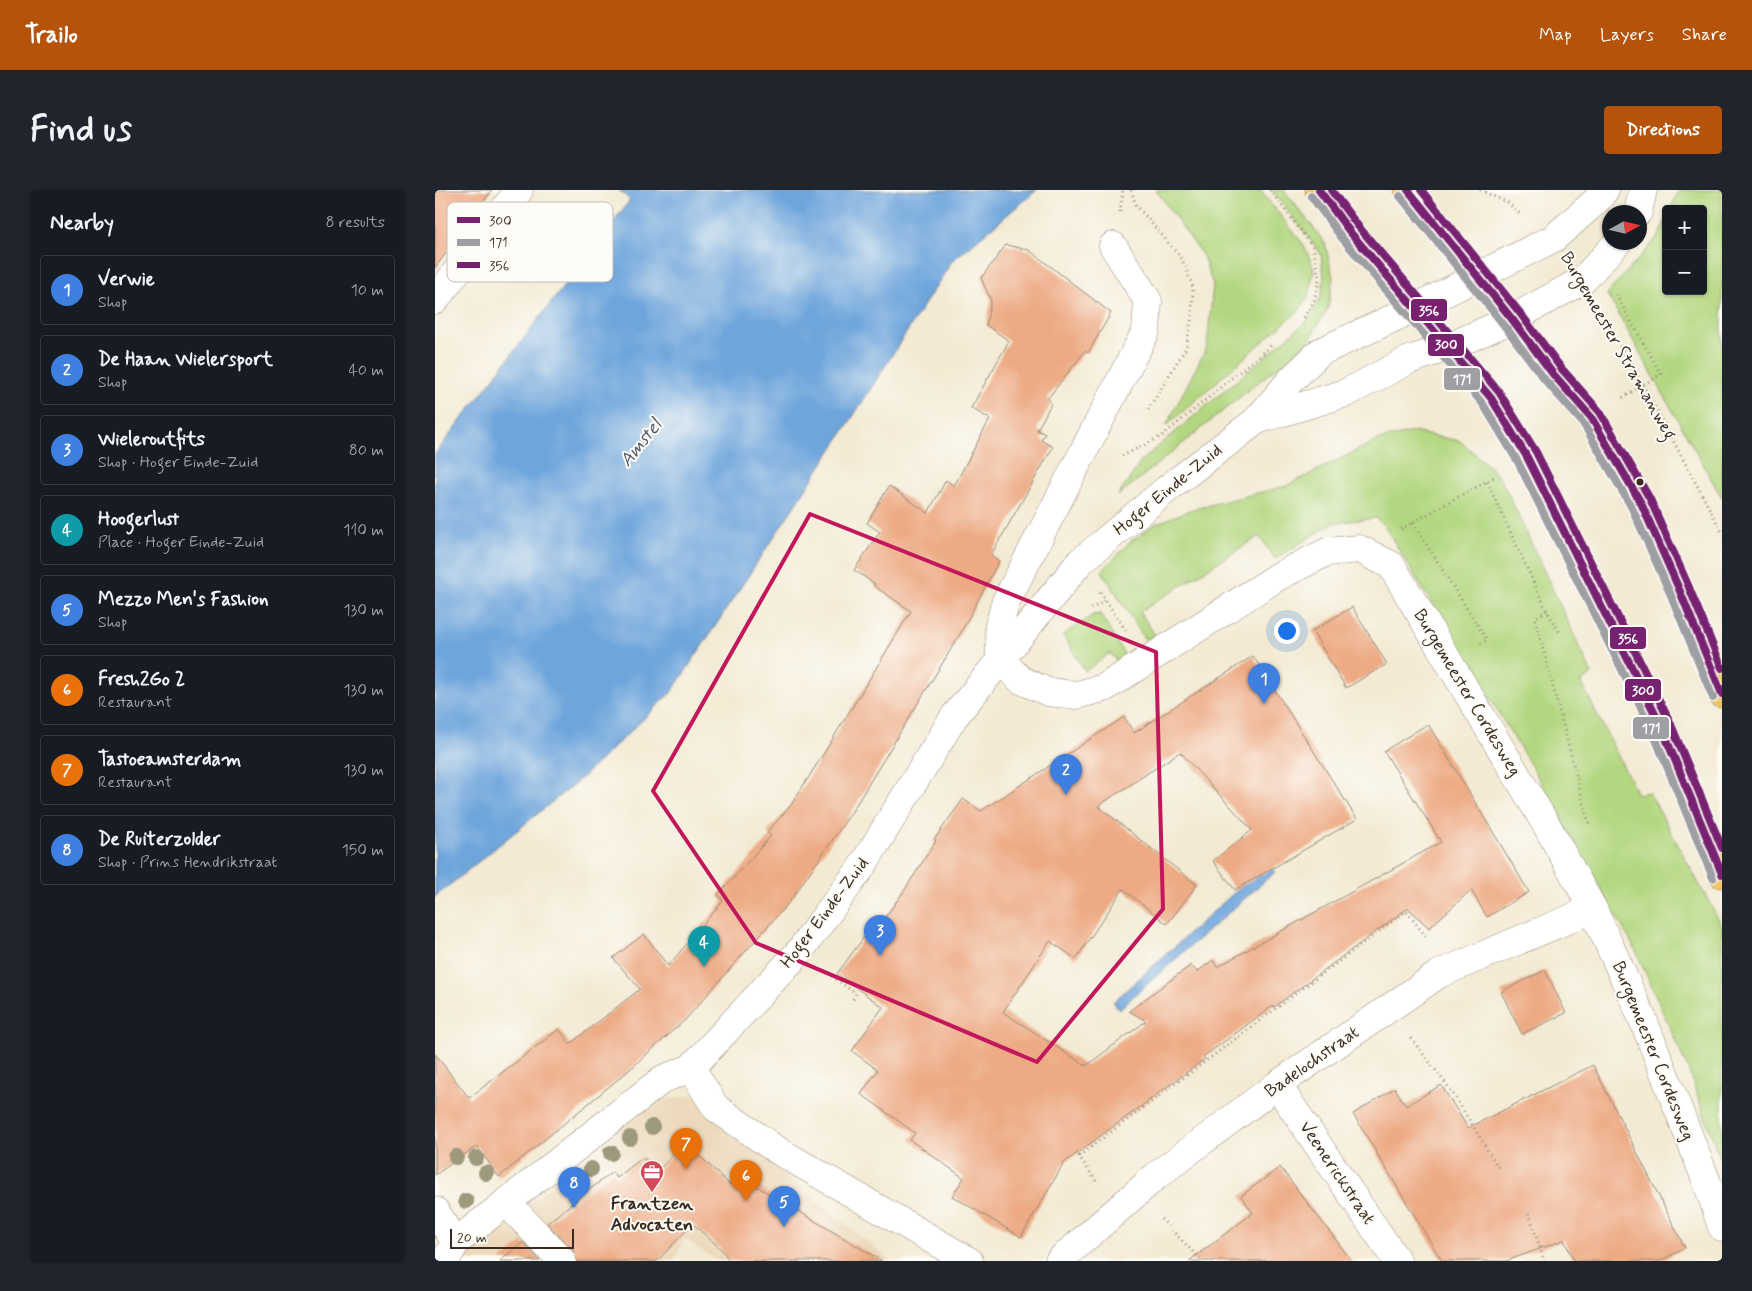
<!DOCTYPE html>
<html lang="en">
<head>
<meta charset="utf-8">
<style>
  body { margin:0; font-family:Mynerve,sans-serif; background:#20242c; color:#f1f3f6 }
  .controls { position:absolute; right:15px; top:15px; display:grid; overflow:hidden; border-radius:5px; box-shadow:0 1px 4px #0004 }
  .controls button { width:45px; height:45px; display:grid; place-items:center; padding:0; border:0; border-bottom:1px solid #363941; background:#171b24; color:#f1f3f6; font:25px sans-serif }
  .compass { position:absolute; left:1167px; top:15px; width:45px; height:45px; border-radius:50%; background:#171b24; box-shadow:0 1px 4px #0004; rotate:82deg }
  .scale { position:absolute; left:15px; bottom:12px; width:124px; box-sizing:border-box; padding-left:5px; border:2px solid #3b2a1e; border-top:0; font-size:14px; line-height:18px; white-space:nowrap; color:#3b2a1e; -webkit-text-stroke:4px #fdfcf7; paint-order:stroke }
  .you { position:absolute; left:851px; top:440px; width:18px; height:18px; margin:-12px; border:4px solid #fff; border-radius:50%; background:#1a73e8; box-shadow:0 0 0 8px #1a73e833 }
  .badge { display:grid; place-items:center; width:32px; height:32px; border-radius:50%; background:#b45309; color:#fff; font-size:16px; font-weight:700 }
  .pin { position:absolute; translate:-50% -41px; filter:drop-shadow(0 1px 2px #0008) }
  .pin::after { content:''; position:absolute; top:26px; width:18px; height:15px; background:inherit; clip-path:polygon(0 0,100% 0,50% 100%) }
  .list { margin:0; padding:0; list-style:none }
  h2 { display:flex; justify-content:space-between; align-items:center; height:65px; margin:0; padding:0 20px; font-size:21px }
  h2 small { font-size:16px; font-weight:400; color:#9ea1a6 }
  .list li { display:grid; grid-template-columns:32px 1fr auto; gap:15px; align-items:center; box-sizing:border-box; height:70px; margin:0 10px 10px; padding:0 10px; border:1px solid #363941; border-radius:5px }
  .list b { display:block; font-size:19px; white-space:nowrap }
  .list p { margin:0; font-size:16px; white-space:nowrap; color:#9ea1a6 }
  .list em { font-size:16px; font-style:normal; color:#9ea1a6 }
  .map { position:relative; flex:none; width:1287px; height:1071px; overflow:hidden; border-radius:5px }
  header { display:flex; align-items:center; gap:30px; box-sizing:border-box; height:70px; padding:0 25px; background:#b45309; color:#fff }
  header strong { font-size:24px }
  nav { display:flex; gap:28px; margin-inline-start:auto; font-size:18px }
  .intro { display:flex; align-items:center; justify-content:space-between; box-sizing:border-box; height:120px; padding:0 30px }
  h1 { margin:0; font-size:35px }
  .button { padding:12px 22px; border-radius:5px; background:#b45309; color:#fff; font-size:18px; font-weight:700 }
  main { display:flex; gap:30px; padding:0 30px }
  aside { flex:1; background:#171b24; border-radius:5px; box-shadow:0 1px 4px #0004 }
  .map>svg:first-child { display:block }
  .built { fill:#ecd8ba }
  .green { fill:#b3d780; stroke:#77804f }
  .water { fill:#6ea5dc; stroke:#54687d }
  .building { fill:#edaa84 }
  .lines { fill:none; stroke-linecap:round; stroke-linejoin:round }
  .minor-casing { stroke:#978a78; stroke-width:29 }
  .major-casing { stroke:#978a78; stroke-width:29 }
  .path { stroke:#978a78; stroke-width:3; stroke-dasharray:1 4; stroke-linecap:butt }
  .minor { stroke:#fff; stroke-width:28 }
  .major { stroke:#eec569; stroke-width:28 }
  .bus-1-casing { stroke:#fdfcf7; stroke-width:11 }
  .bus-2-casing { stroke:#fdfcf7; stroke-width:11 }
  .bus-3-casing { stroke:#fdfcf7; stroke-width:11 }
  .bus-1 { stroke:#77216f; stroke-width:8 }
  .bus-2 { stroke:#9e9fa2; stroke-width:8 }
  .bus-3 { stroke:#77216f; stroke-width:8 }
  .tree { fill:#9e987d }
  .marked { fill:none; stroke:#c2185b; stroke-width:4; stroke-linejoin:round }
  .bus-dot { fill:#3b2a1e; stroke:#fdfcf7; stroke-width:2 }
  .labels { text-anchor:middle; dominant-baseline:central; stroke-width:4; stroke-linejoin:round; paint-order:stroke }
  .street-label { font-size:18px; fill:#3b2a1e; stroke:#fdfcf7 }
  .poi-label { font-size:18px; font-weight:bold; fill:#3b2a1e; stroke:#fdfcf7 }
  .water-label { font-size:19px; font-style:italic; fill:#4f5b6a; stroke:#fdfcf7 }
  .key { fill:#fdfcf7; stroke:#c3bdb6; stroke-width:1 }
  .key-label { font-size:14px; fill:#3b2a1e }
  .line-badge { stroke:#fdfcf7; stroke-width:2 }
  .badge-label { font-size:14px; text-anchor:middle; font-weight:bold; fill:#fff }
</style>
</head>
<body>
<header>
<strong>Trailo</strong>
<nav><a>Map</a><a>Layers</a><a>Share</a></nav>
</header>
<div class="intro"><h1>Find us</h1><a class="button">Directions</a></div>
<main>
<aside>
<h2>Nearby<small>8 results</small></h2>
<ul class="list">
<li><span class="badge" style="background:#3f7fe0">1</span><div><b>Verwie</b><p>Shop</p></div><em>10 m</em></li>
<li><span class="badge" style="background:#3f7fe0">2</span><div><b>De Haan Wielersport</b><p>Shop</p></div><em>40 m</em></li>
<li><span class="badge" style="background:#3f7fe0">3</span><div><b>Wieleroutfits</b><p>Shop · Hoger Einde-Zuid</p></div><em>80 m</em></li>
<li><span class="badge" style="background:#0f9aa8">4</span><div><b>Hoogerlust</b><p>Place · Hoger Einde-Zuid</p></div><em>110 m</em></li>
<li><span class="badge" style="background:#3f7fe0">5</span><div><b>Mezzo Men's Fashion</b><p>Shop</p></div><em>130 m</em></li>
<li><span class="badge" style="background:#e8710a">6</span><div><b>Fresh2Go 2</b><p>Restaurant</p></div><em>130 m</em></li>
<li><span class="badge" style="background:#e8710a">7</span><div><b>Tastoeamsterdam</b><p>Restaurant</p></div><em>130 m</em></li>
<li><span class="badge" style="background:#3f7fe0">8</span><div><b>De Ruiterzolder</b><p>Shop · Prins Hendrikstraat</p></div><em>150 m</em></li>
</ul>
</aside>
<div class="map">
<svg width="1287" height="1071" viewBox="0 0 1287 1071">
  <rect width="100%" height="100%" fill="#fdfcf7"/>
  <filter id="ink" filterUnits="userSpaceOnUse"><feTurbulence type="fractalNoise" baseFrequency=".02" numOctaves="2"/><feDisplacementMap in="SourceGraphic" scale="10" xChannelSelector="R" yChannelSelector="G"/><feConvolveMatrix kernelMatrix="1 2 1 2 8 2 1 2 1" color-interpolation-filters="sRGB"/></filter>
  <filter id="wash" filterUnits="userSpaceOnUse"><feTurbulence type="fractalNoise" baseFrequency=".0096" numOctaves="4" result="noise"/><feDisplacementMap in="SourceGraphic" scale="20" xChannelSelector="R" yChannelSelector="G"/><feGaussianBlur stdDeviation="1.12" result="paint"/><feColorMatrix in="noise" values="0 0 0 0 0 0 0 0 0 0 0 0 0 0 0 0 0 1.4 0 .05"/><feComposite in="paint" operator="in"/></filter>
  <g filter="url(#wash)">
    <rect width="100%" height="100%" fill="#f3ead3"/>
    <path class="built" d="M261 905 296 940 456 1071H282L250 1049 238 1071H27L35 1055 98 1010 217 912Z"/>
    <g class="green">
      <path d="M721 0H825L869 55 879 79 874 106 863 121 731 236 772 157 778 95 768 66Z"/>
      <path d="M837 0H849L890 53 898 88 893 118 874 151 683 306 707 270 871 132 886 107 889 87 886 64Z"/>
      <path d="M1244 0H1287V308L1172 104 1223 47 1231 29V101H1268V19H1235Z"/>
      <path d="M978 242 1025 251 1058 280 1070 297 1157 484 1146 492 1202 604 1214 602 1287 736V975L1253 879 1201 761 1100 582 950 337 941 328 898 333 840 369 824 346 705 422 721 447 715 450 709 448 667 381 695 352 718 335 755 320 851 296 943 250Z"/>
      <path d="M665 424 689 464 688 468 682 471 675 463 650 481 628 445 658 425Z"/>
    </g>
    <g class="water">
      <path d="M184 0H602L517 71 407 244 236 503 143 591 0 707V264L195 10Z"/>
      <path d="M832 673 840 682 684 819 678 812Z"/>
    </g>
    <g id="blocks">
      <g class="building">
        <path d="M0 0H57L0 78Z"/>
        <path d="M571 55 594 60 676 123 653 163 650 161 613 208 616 214 602 240 610 244 606 250 618 257 556 365 564 371 524 446 416 623 355 711 250 830 193 881 64 987 42 956 0 985V864L34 908 124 839 135 854 205 799 178 768 209 744 233 776 288 711 283 705 336 646 332 642 356 615 389 563 476 421 439 396 440 394 419 380 445 342 432 333 454 296 493 323 511 290 519 296 555 229 536 218 574 151 551 135 556 110 546 88Z"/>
        <path d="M917 417 952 474 911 498 877 441Z"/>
        <path d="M818 466 922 629 800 700 778 671 817 640 745 562 663 616 762 695 732 734 688 699 641 769 615 751 568 822 651 876 711 831 694 821 756 775 762 782 778 770 782 777 1006 652 949 561 993 534 1094 702 1052 727 1036 700 994 738 973 718 839 817 838 816 768 867 770 869 629 973 586 1047 517 1006 529 988 475 950 480 943 426 904 443 880 417 861 448 817 402 784 429 747 434 750 469 701 501 651 499 650 528 609 546 621 689 527 699 543Z"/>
        <path d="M1110 780 1131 823 1087 844 1066 802Z"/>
        <path d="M1158 875 1250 1058 1225 1071H1139L1129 1050 1071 1071H1007L918 924 960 898 971 916 1006 895 1033 938Z"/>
        <path d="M250 952 295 995 303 985 447 1071H295L286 1059 258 1034 222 1071H142L138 1060 112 1033 177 982 182 988 208 967 221 983Z"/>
        <path d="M845 977 917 1071H754L818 1023 806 1006Z"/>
        <path d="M88 1052 105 1071H65Z"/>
      </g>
    </g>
  </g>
  <g filter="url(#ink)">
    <use href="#blocks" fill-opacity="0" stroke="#978a78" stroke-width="1"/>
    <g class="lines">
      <g class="minor-casing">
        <g id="minor">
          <path d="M1203 22 1208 0"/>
          <path d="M0 110 84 0"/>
          <path d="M822 230 911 203 974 170 1014 157 1077 129 1148 90 1183 52"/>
          <path d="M565 470 586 490 613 502 641 505 669 498 844 386 892 362 924 359 956 375 1112 636 1158 719 1209 832 1273 995 1287 1037"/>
          <path d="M565 470 564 436 571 411 711 141 713 111 678 56"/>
          <path d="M256 878 281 918 342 960 534 1071"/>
          <path d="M842 895 962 1071"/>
          <path d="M71 1012 127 1071"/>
          <path d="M0 1021 21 1052"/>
          <path d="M10 1071 21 1052 228 889 256 878 364 762 426 678 519 527 645 372 732 299 822 230 856 190 885 162 980 118 1119 48 1161 11 1170 0"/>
          <path d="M624 1071 721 986 842 895 1004 784 1158 719"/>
        </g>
      </g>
      <g class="major-casing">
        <g id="major">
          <path d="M884 0 915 42 1056 208 1092 267 1226 536 1287 684"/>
          <path d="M973 0 1077 129 1118 184 1156 227 1206 313 1244 399 1287 504"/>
        </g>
      </g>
      <g class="path">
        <path d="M696 0 701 15 747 69 758 97 757 126 751 158 711 223"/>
        <path d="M835 0 878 57 884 89 879 111 868 129"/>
        <path d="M1045 0 1073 13 1087 26"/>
        <path d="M685 22 688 0"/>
        <path d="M1181 105 1226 184 1187 208"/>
        <path d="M1165 121 1219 215 1287 342"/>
        <path d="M687 266 727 246 838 154"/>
        <path d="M1052 292 1112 421 1125 443"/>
        <path d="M978 333 1052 450 1045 454"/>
        <path d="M966 339 1061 286"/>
        <path d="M665 402 692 442"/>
        <path d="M656 419 671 410"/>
        <path d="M1112 421 1100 428 1154 634"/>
        <path d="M393 783 421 804 417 811"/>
        <path d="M976 848 1015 899 1065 980"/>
        <path d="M661 991 644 966 971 721 993 749"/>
        <path d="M1094 1023 1109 1071"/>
        <path d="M726 1029 767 1071"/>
      </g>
      <use href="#minor" class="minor"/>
      <use href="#major" class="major"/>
      <g class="bus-1-casing">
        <g id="bus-1">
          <path d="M884 0 915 42 1056 208 1092 267 1226 536 1287 684"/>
          <path d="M973 0 1077 129 1118 184 1156 227 1206 313 1244 399 1287 504"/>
        </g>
      </g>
      <g class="bus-2-casing">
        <g id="bus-2">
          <path d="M876 6 907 48 1048 214 1083 272 1217 540 1278 688"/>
          <path d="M965 6 1069 135 1110 190 1148 233 1197 318 1235 403 1278 508"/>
        </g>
      </g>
      <g class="bus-3-casing">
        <g id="bus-3">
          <path d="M896 0 923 36 1064 202 1101 262 1235 532 1287 658"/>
          <path d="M986 0 1085 123 1126 178 1165 222 1215 309 1253 395 1287 478"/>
        </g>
      </g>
      <use href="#bus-1" class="bus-1"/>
      <use href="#bus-2" class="bus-2"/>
      <use href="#bus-3" class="bus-3"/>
    </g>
    <g class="tree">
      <circle cx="217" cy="937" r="8"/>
      <circle cx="195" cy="948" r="8"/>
      <circle cx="176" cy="963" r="8"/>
      <circle cx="21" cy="967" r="8"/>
      <circle cx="41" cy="968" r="8"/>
      <circle cx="156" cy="979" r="8"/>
      <circle cx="51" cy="983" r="8"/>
      <circle cx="135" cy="996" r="8"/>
      <circle cx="31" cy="1011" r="8"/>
    </g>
  </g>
  <path class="marked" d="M375 324 721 462 728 719 602 872 321 753 218 601Z"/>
  <defs>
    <g id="office-pin" transform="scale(1.25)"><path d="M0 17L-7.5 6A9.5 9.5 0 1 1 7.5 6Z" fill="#d1495b" stroke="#fdfcf7"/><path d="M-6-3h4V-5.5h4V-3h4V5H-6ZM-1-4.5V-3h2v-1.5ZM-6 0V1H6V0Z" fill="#fff"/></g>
  </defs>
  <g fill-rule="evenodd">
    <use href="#office-pin" x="217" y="982"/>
  </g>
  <circle class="bus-dot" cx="1205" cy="292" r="4.5"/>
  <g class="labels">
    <g class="street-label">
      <text transform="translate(1183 156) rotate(60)">Burgemeester Stramanweg</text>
      <text transform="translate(733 300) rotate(-39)">Hoger Einde-Zuid</text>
      <text transform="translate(1032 503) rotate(59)">Burgemeester Cordesweg</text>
      <text transform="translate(390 723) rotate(-53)">Hoger Einde-Zuid</text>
      <text transform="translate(1218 861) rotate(68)">Burgemeester Cordesweg</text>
      <text transform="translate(877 872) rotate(-35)">Badelochstraat</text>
      <text transform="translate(902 983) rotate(56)">Veenerickstraat</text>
    </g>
    <g class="poi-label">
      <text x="217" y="1014">Frantzen<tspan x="217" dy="21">Advocaten</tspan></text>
    </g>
    <g class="water-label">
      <text transform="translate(206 253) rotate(-51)">Amstel</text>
    </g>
  </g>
  <rect x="12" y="12" width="166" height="80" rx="8" class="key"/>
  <rect x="22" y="27" width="23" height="6" fill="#77216f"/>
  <rect x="22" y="49" width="23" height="7" fill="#9e9fa2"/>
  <rect x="22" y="72" width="23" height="6" fill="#77216f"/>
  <g class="key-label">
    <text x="54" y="35">300</text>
    <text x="54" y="57">171</text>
    <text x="54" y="80">356</text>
  </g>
  <g class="line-badge">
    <rect x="975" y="108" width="38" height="24" rx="5" fill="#77216f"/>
    <rect x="992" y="143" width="38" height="24" rx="5" fill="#77216f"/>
    <rect x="1008" y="177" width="38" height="24" rx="5" fill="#9e9fa2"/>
    <rect x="1174" y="436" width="38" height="24" rx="5" fill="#77216f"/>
    <rect x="1189" y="488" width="38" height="24" rx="5" fill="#77216f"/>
    <rect x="1197" y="526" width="38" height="24" rx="5" fill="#9e9fa2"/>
  </g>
  <g class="badge-label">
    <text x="994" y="125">356</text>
    <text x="1011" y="159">300</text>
    <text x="1027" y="194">171</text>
    <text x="1193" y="453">356</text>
    <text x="1208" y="505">300</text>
    <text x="1216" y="543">171</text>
  </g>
</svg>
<div class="controls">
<button>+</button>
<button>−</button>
</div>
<svg class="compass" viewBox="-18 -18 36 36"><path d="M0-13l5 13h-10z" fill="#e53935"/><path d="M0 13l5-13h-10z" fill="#9ea1a6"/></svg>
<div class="scale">20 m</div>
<div class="you"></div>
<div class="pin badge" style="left:829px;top:514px;background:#3f7fe0">1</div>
<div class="pin badge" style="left:631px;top:605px;background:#3f7fe0">2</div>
<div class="pin badge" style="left:445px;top:766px;background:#3f7fe0">3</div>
<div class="pin badge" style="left:269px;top:777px;background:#0f9aa8">4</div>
<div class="pin badge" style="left:349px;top:1037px;background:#3f7fe0">5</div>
<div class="pin badge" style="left:311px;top:1011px;background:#e8710a">6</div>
<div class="pin badge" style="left:251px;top:979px;background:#e8710a">7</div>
<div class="pin badge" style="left:139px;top:1018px;background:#3f7fe0">8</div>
</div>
</main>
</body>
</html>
